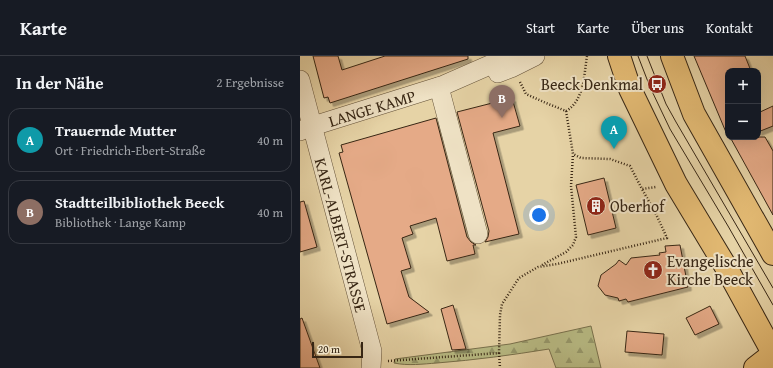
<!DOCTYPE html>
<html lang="de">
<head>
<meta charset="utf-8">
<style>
  body { margin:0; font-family:"Gentium Book Plus",serif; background:#242831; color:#f1f3f6 }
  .controls { position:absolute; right:12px; top:12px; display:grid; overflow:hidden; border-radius:8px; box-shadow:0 4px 16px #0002 }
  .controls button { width:36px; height:36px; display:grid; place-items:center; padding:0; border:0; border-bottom:1px solid #363941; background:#171b24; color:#f1f3f6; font:20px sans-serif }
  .scale { position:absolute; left:12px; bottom:10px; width:51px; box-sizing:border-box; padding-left:4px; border:2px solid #372614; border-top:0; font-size:11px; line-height:14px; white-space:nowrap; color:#372614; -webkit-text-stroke:3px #efe2c5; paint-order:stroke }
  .you { position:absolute; left:239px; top:159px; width:14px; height:14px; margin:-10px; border:3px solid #fff; border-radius:50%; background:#1a73e8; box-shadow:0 0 0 6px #1a73e833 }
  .badge { display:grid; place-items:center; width:26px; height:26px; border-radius:50%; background:#c59692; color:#fff; font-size:13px; font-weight:700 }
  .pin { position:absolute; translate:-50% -33px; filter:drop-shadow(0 1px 2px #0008) }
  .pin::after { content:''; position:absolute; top:21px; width:14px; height:12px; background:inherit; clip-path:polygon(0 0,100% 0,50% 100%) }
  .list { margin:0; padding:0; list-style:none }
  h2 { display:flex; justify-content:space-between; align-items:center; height:52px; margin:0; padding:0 16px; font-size:17px }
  h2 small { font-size:13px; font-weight:400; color:#9ea1a6 }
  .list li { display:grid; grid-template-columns:26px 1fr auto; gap:12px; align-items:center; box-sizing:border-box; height:64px; margin:0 8px 8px; padding:0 8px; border:1px solid #363941; border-radius:12px }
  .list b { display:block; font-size:15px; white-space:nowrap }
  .list p { margin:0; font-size:13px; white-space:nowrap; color:#9ea1a6 }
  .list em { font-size:13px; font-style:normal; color:#9ea1a6 }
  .map { position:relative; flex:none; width:473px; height:312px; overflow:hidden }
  header { display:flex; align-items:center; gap:24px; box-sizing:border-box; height:56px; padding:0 20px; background:#171b24; border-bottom:1px solid #363941 }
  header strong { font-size:19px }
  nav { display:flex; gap:22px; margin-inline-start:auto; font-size:14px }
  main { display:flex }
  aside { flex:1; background:#171b24 }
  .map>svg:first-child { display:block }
  .forest { fill:url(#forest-firs); stroke:#78704c }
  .building { fill:#e5aa87; stroke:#372614; filter:url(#shadow) }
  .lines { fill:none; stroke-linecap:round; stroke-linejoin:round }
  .minor-casing { stroke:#635138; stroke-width:20 }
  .major-casing { stroke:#372614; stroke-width:24 }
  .highway-casing { stroke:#372614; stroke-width:24 }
  .path { stroke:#372614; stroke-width:2.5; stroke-dasharray:1 2; stroke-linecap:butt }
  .minor { stroke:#efe2c5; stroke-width:19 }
  .major { stroke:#e3ba73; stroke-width:22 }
  .highway { stroke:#e3ba73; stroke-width:22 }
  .tram { stroke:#372614; stroke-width:1 }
  .labels { text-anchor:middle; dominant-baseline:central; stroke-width:4; stroke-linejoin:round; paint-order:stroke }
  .poi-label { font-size:16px; fill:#372614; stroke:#efe2c5; text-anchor:start }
  .street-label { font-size:16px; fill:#372614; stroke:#efe2c5 }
</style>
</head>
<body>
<header>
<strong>Karte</strong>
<nav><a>Start</a><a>Karte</a><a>Über uns</a><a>Kontakt</a></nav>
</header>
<main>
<aside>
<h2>In der Nähe<small>2 Ergebnisse</small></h2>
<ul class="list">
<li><span class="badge" style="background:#0f9aa8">A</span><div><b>Trauernde Mutter</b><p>Ort · Friedrich-Ebert-Straße</p></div><em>40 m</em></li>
<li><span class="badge" style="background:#8d6e63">B</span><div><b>Stadtteilbibliothek Beeck</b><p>Bibliothek · Lange Kamp</p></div><em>40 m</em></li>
</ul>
</aside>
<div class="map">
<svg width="473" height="312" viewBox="0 0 473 312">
  <defs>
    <pattern id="forest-firs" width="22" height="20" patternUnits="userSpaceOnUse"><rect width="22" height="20" fill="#b8bb84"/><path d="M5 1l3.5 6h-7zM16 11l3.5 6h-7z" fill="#96986b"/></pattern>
    <filter id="shadow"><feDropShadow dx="3.5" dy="3.5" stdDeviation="0" flood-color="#0004"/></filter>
  </defs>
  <rect width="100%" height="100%" fill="#e6d3a6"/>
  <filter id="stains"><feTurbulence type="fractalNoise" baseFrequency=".005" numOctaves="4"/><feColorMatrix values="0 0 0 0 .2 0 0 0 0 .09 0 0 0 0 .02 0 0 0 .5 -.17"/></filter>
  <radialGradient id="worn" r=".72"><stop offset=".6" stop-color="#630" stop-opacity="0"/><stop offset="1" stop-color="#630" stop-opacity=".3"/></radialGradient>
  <path class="forest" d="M291 270 301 312H256L249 293C212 299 175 304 137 307 123 308 108 310 94 307L95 303 210 288Z"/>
  <g class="building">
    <path d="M13 0H38L42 14 85 0H168V3L30 47 28 41 24 42Z"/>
    <path d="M394 0H445L451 15H428V81Z"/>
    <path d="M212 42 220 70 193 77 219 178 185 186 188 181 189 175 157 56Z"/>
    <path d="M473 50V70L458 76V57Z"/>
    <path d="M136 62 167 181 171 186 176 189H173L175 198 147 205 136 162 110 170 113 178 102 182 111 212 101 215 109 241 129 256 87 268 39 97 43 96 41 89Z"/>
    <path d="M430 81H465L473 95V159Z"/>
    <path d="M304 122 316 172 288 179 276 129Z"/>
    <path d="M4 145 17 191 0 196V146Z"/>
    <path d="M380 189 388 231 328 246 326 243 319 245 318 242 305 239 298 230 301 219 316 208 319 204 326 209 331 202 360 199 359 197 366 196 365 190Z"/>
    <path d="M153 249 166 293 152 294 141 253Z"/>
    <path d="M410 250 419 268 395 279 386 262Z"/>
    <path d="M2 262 20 312H0V263Z"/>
    <path d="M327 275 364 278 362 299 325 296Z"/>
  </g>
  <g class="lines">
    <g class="minor-casing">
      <g id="minor">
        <path d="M198 17 211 12 235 0"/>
        <path d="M0 24 72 295 71 312"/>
        <path d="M139 31 178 178"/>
        <path d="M0 75 13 70 144 29 210 0"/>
      </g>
    </g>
    <g class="major-casing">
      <g id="major">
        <path d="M319 0 330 33 376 128 426 211 473 297"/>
        <path d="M372 0 394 58 473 198"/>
      </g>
    </g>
    <g class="highway-casing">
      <path id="highway" d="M455 312 473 298"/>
    </g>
    <g class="path">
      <path d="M220 26 226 38 246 47 266 55 273 98 281 102 310 103 330 110 342 133 356 131"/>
      <path d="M266 55C284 45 284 19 287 0"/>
      <path d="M242 209 266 196 273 189 276 181 271 130 273 98"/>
      <path d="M199 297 200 312"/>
      <path d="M88 305 199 297 200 259 202 248 219 222 238 211 257 208 367 182 356 158 342 133"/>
    </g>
    <use href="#minor" class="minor"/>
    <use href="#major" class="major"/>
    <use href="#highway" class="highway"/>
    <g class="tram">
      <path d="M338 0 350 31 370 73 428 170 473 249"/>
      <path d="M347 0 366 48 376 66 473 232"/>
    </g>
  </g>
  <defs>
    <g id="bus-disc" transform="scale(1)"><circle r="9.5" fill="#8f2418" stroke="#efe2c5"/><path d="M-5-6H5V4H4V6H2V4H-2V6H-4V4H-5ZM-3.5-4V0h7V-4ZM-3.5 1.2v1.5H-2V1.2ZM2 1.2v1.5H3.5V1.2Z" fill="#fff"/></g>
    <g id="building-disc" transform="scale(1)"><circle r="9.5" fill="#8f2418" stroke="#efe2c5"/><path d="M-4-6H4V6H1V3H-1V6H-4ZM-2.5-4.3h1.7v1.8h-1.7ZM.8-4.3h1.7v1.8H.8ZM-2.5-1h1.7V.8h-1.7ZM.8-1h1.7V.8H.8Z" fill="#fff"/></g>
    <g id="church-disc" transform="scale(1)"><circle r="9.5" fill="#8f2418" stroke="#efe2c5"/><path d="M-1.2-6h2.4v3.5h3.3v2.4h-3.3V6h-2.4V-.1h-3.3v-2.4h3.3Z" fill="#fff"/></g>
  </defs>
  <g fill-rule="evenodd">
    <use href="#bus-disc" x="357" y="28"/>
    <use href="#building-disc" x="296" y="150"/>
    <use href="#church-disc" x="353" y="214"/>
  </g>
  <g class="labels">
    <g class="poi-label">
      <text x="343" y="28" text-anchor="end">Beeck Denkmal</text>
      <text x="310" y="150">Oberhof</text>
      <text x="367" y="205">Evangelische<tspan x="367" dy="18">Kirche Beeck</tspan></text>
    </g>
    <g class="street-label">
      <text transform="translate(72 52) rotate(-17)">LANGE KAMP</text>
      <text transform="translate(41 179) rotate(75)">KARL-ALBERT-STRASSE</text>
    </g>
  </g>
  <rect width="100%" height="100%" filter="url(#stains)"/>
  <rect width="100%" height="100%" fill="url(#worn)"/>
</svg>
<div class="controls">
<button>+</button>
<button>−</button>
</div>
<div class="scale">20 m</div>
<div class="you"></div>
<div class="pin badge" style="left:314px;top:93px;background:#0f9aa8">A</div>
<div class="pin badge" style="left:202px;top:62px;background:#8d6e63">B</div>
</div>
</main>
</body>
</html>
